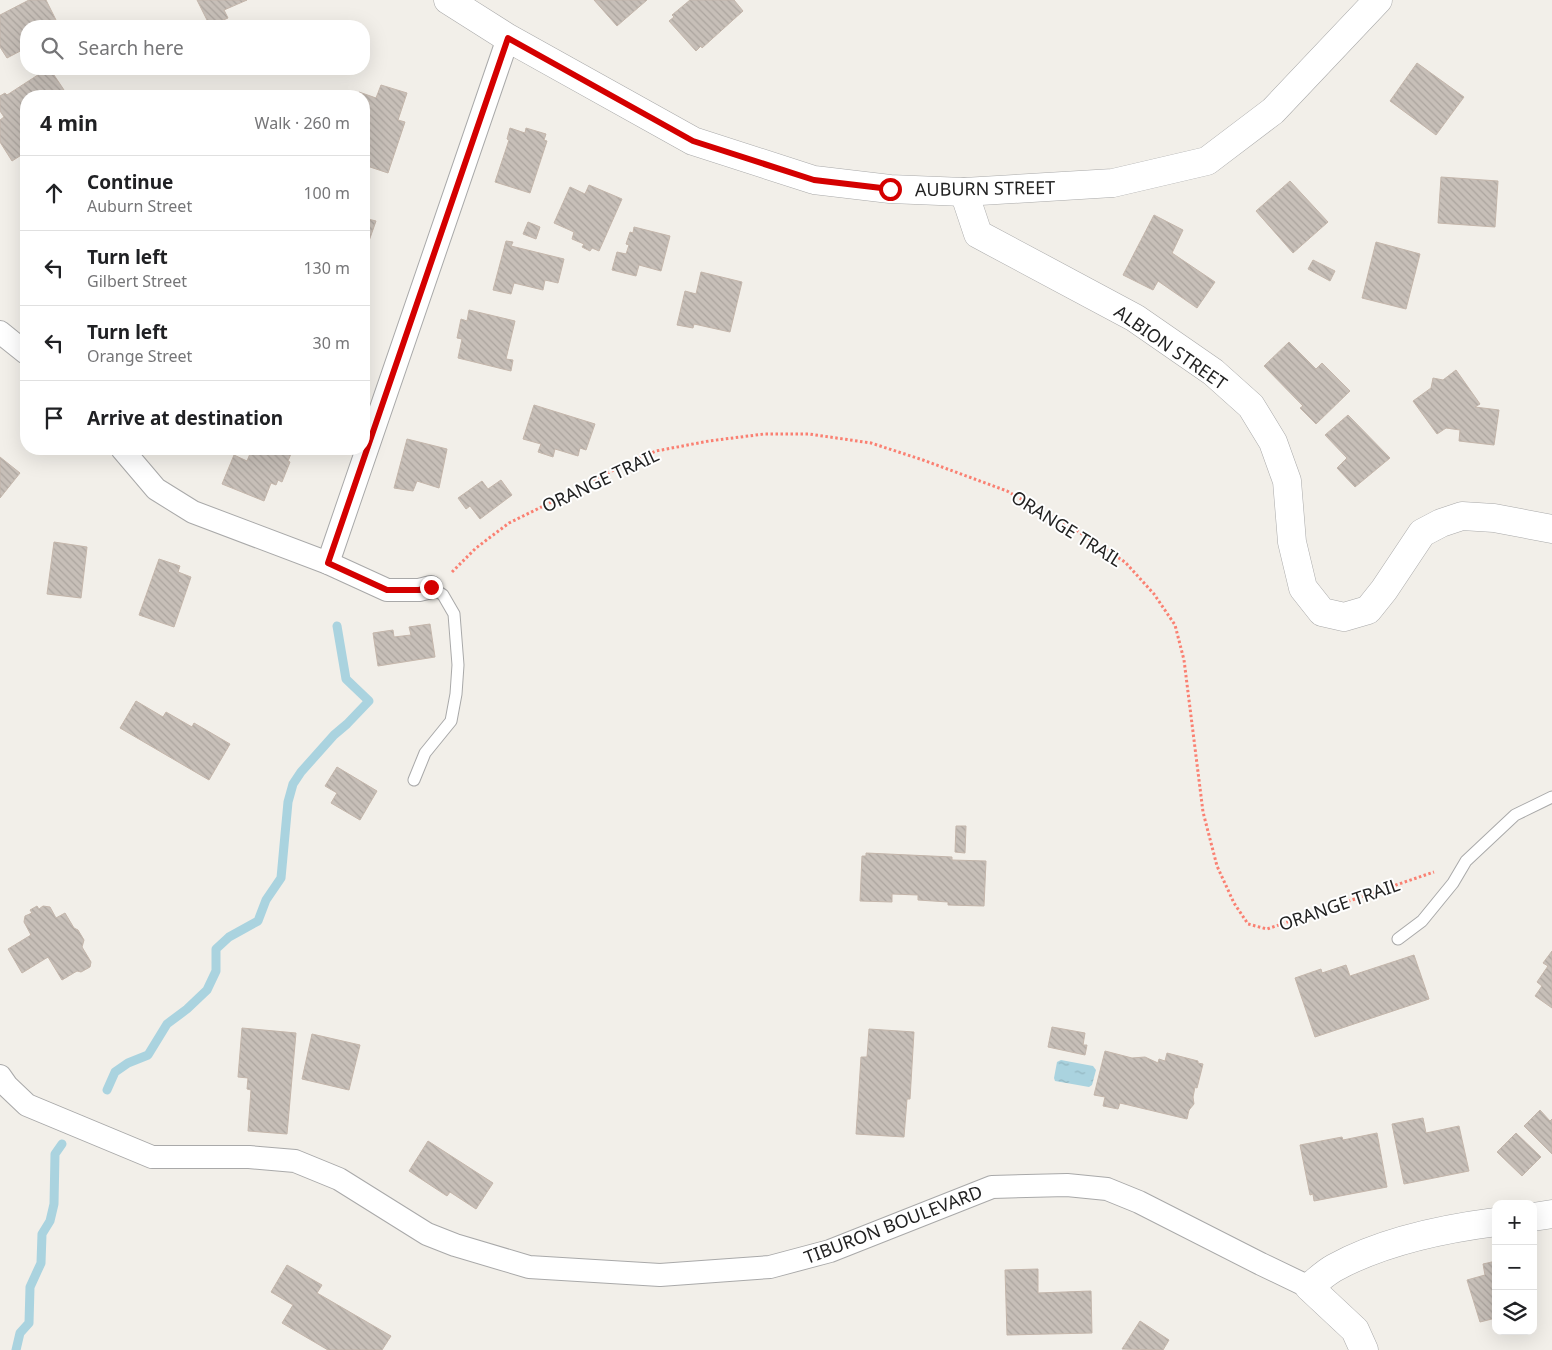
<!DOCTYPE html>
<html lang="en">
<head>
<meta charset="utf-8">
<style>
  body { margin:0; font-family:"Noto Sans",sans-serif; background:#f6f6f6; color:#202124 }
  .controls { position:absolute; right:15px; bottom:15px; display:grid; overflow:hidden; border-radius:10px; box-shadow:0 5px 20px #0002 }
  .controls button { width:45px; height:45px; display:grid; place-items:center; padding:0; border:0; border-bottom:1px solid #e0e0e0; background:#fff; color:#202124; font:25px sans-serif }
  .stop { position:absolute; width:15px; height:15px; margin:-11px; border:4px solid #d40000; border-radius:50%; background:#fff }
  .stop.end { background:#d40000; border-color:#fff; box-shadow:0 1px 5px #0008 }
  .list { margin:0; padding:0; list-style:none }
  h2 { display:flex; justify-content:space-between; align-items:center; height:65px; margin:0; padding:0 20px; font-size:21px }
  h2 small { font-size:16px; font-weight:400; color:#757577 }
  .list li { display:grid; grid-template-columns:32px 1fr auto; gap:15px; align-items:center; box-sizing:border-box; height:75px; padding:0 20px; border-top:1px solid #e0e0e0 }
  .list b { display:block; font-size:19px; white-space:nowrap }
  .list p { margin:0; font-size:16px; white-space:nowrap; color:#757577 }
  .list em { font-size:16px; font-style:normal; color:#757577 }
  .icon { flex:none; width:28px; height:28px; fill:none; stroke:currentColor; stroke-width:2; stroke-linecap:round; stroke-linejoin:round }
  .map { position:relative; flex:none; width:1552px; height:1350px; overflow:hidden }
  .search { position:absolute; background:#fff; box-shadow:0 5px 20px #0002; left:20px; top:20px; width:350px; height:55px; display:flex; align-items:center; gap:12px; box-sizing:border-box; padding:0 18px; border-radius:20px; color:#757577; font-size:19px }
  .panel { position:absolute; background:#fff; box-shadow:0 5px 20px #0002; left:20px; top:90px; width:350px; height:365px; border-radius:20px }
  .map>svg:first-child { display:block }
  .water { fill:url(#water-ripples) }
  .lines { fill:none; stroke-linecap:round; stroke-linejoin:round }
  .stream { stroke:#aad3df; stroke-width:9 }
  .building { fill:url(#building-back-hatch); stroke:#c4b6ab }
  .service-casing { stroke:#a9a9a9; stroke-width:13 }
  .minor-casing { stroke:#a9a9a9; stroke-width:24 }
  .tertiary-casing { stroke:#a9a9a9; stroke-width:29 }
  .path { stroke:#fa8072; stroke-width:3; stroke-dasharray:2.5 2.5; stroke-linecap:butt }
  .service { stroke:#fff; stroke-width:11 }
  .minor { stroke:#fff; stroke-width:22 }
  .tertiary { stroke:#fff; stroke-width:28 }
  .route { stroke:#d40000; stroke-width:6 }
  .labels { text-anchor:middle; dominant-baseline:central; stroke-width:4; stroke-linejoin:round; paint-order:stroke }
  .street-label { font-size:18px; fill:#222; stroke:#fff }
</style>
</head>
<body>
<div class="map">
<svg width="1552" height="1350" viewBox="0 0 1552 1350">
  <defs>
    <pattern id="water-ripples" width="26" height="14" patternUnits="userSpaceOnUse" patternTransform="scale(1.25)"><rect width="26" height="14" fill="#aad3df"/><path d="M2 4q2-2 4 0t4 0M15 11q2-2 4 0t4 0" fill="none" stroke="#92b5bf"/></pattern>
    <pattern id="building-back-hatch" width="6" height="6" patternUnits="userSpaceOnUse" patternTransform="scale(1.25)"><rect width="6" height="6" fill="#c7bfb8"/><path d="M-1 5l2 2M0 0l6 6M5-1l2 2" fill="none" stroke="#aba49e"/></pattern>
  </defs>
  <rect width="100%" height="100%" fill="#f2efe9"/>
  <path class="water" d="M1061 1060 1093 1066 1096 1070 1092 1085 1089 1087 1055 1081 1054 1078 1057 1062Z"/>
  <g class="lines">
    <g class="stream">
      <path d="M107 1090 115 1072 128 1063 148 1055 167 1024 187 1009 207 990 216 971V949L229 937 258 921 266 900 281 878 288 802 293 784 301 772 334 735 347 724 369 701 346 679 337 626"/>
      <path d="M16 1350 20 1333 29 1323 30 1287 41 1263 42 1234 50 1221 54 1204 55 1154 62 1144"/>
    </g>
  </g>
  <g class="building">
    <path d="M29 0H46L59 26H26V48L7 58 0 47V15Z"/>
    <path d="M197 0H247L224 10 228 18 210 26Z"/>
    <path d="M594 0H647L617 26Z"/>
    <path d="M690 0H734L743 11 702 48 701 46 696 51 669 21 674 17 672 15Z"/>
    <path d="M1417 63 1464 97 1436 135 1390 101Z"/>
    <path d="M47 69H50L68 96H26V152L12 161 0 142V120L4 117 0 111V96L5 93 7 95Z"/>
    <path d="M381 85 407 93 398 120 405 122 388 173 364 165V96H358L359 92 376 98Z"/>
    <path d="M510 128 525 133 526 128 546 134 544 140 547 141 530 193 495 182 509 140 507 139Z"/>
    <path d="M1441 177 1498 181 1495 227 1438 223Z"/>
    <path d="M1290 181 1328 222 1293 253 1256 211Z"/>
    <path d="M589 185 622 199 599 251 592 248 590 251 582 247 584 244 572 239 574 232 554 223 570 187 585 194Z"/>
    <path d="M1154 215 1183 230 1172 253 1215 282 1197 308 1158 281 1153 290 1123 275Z"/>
    <path d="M364 218 376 221 369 241 365 240 364 242Z"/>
    <path d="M528 222 540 227 536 239 523 234Z"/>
    <path d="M634 227 670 236 661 271 639 265 636 276 612 270 617 252 626 254 629 245 626 244 630 232 633 233Z"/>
    <path d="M506 241 513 242 511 246 564 259 558 283 545 280 543 290 514 283 511 294 493 290Z"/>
    <path d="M1376 242 1420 254 1406 309 1362 298Z"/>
    <path d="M1313 260 1335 271 1330 281 1308 269Z"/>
    <path d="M701 272 742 282 730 332 694 324 693 328 677 325 685 291 696 294Z"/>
    <path d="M469 310 515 321 506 359 513 360 511 371 458 358 462 339 457 338 461 319 467 321Z"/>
    <path d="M1289 342 1316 369 1322 363 1350 391 1316 424 1300 408 1303 406 1264 366Z"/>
    <path d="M1456 370 1480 404 1475 407 1499 410 1494 445 1459 441 1460 430 1446 428 1437 434 1413 401 1431 388 1433 378 1443 380Z"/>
    <path d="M534 405 595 424 586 450 580 448 578 456 555 449 553 457 538 452 541 444 523 439Z"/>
    <path d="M1348 415 1390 458 1355 487 1337 468 1347 458 1325 435Z"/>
    <path d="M407 439 447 449 439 488 417 481 413 491 394 488Z"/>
    <path d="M252 449H293L288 461 290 462 282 482 278 480 276 485 271 483 264 501 222 484 234 455 247 461Z"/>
    <path d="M0 457 20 473 0 498Z"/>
    <path d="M501 480 512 495 480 519 470 506 466 509 458 498 482 481 488 489Z"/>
    <path d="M54 542 87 547 81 598 47 594Z"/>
    <path d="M159 559 180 566 178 572 191 577 174 627 139 615Z"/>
    <path d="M430 624 435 657 378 666 373 633 393 630 394 637 411 635 409 627Z"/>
    <path d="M136 701 163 717 166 712 192 727 194 723 230 744 209 780 120 728Z"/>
    <path d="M337 767 377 791 360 820 331 803 337 793 325 786Z"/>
    <path d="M956 826H966L965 853 955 852Z"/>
    <path d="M866 853 952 857V860L986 861 984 906 948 905V902L918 900V895L892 894V902L860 901 862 856H866Z"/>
    <path d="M37 906 39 909 43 906 50 907 56 918 65 913 74 928 78 930 84 940 82 947 91 962 90 967 81 972 77 971 62 980 48 957 22 973 8 949 31 935 24 922 25 916 32 913 30 910Z"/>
    <path d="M1552 951V1008L1535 996 1542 986 1537 982 1548 966 1543 963Z"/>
    <path d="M1414 955 1429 999 1315 1037 1295 978 1321 969 1322 973 1346 965 1350 976Z"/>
    <path d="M1052 1027 1085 1033 1083 1045H1087L1085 1055 1048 1047Z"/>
    <path d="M242 1028 296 1033 287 1134 248 1131 251 1090 247 1089 248 1078 238 1077Z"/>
    <path d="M869 1029 914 1032 910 1099H907L904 1137 856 1134 861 1057H867Z"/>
    <path d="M312 1034 360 1045 349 1090 302 1079Z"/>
    <path d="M1105 1051 1132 1058 1145 1057 1158 1063 1159 1059 1165 1061 1167 1053 1198 1061V1063L1203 1064 1197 1088 1195 1087 1193 1097 1194 1104 1189 1110 1187 1119 1120 1103 1118 1109 1103 1106 1105 1097 1094 1095Z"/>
    <path d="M1540 1110 1550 1121 1552 1119V1154L1524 1126Z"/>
    <path d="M1423 1118 1426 1133 1459 1126 1469 1171 1404 1184 1392 1124Z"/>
    <path d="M1377 1133 1387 1187 1314 1201 1313 1194 1310 1195 1300 1145 1342 1137 1343 1140Z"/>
    <path d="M1516 1133 1541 1157 1522 1176 1497 1152Z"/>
    <path d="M428 1141 493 1183 476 1209 450 1192 447 1196 409 1171Z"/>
    <path d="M1496 1261V1318L1480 1322 1467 1280 1485 1275 1483 1264Z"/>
    <path d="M287 1265 322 1285 317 1293 391 1336 382 1350H328L282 1323 293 1305 271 1292Z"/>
    <path d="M1038 1269V1293L1091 1291 1092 1333 1007 1335 1005 1270Z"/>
    <path d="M1140 1321 1169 1340 1163 1350 1122 1349Z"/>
  </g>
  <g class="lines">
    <g class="service-casing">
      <g id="service">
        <path d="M414 780 425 753 451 721 456 694 458 665 454 614 443 595 431 587"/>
        <path d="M1398 939 1422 921 1453 883 1466 861 1515 815 1552 797"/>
      </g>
    </g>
    <g class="minor-casing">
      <g id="minor">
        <path d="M0 332 26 353"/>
        <path d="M122 449 156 489 193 512 328 563 387 590H419L431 587"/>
        <path d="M328 563 508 38"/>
        <path d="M0 1076 7 1086 27 1105 152 1157H249L295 1161 339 1179 427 1234 455 1245 529 1267 660 1275 770 1267 830 1251 992 1187 1067 1185 1107 1189 1139 1202 1261 1264 1309 1287"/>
      </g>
    </g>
    <g class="tertiary-casing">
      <g id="tertiary">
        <path d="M448 0 508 38 693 141 814 180 890 189 964 192 1113 183 1207 161 1273 111 1378 0"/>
        <path d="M964 192 978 234 1135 318 1213 372 1251 406 1273 442 1287 481 1292 542 1303 588 1322 612 1344 617 1368 610 1384 590 1422 533 1441 523 1462 516 1494 518 1552 529"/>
        <path d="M1533 1217 1552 1214"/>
        <path d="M1364 1350 1355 1330 1309 1287C1317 1281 1325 1273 1334 1268 1383 1241 1441 1229 1496 1222"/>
      </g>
    </g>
    <path class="path" d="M452 572 476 548 509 523 592 482 617 468 656 451 709 441 764 434H809L871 443 923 460 1007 491 1076 530 1125 562 1154 594 1175 625 1184 660 1203 812 1217 866 1234 903 1248 924 1267 929 1434 872"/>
    <use href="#service" class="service"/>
    <use href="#minor" class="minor"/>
    <use href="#tertiary" class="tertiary"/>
  </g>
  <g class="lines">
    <path class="route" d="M431 587 419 590H387L328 563 508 38 693 141 814 180 890 189"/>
  </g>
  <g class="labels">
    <g class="street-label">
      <text transform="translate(985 188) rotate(-1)">AUBURN STREET</text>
      <text transform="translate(1171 347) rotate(35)">ALBION STREET</text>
      <text transform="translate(600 480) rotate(-25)">ORANGE TRAIL</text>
      <text transform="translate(1067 528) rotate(32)">ORANGE TRAIL</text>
      <text transform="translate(1339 904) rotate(-19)">ORANGE TRAIL</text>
      <text transform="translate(893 1224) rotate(-21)">TIBURON BOULEVARD</text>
    </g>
  </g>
</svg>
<div class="controls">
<button>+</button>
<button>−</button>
<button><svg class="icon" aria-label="layers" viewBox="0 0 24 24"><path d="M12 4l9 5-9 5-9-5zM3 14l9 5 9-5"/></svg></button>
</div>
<div class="stop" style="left:890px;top:189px"></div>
<div class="stop end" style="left:431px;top:587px"></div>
<div class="search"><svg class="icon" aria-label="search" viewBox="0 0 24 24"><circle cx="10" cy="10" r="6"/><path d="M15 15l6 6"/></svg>Search here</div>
<section class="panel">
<h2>4 min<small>Walk · 260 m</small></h2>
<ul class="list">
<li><svg class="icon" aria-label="ahead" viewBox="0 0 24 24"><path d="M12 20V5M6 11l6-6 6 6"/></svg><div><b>Continue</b><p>Auburn Street</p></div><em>100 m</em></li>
<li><svg class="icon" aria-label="left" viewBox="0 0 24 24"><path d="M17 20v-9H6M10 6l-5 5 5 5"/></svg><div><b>Turn left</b><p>Gilbert Street</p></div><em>130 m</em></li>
<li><svg class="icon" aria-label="left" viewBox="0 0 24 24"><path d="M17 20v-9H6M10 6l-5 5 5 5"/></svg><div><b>Turn left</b><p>Orange Street</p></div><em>30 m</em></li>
<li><svg class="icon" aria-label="arrive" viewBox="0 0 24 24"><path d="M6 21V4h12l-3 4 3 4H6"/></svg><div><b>Arrive at destination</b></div></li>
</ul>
</section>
</div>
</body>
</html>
